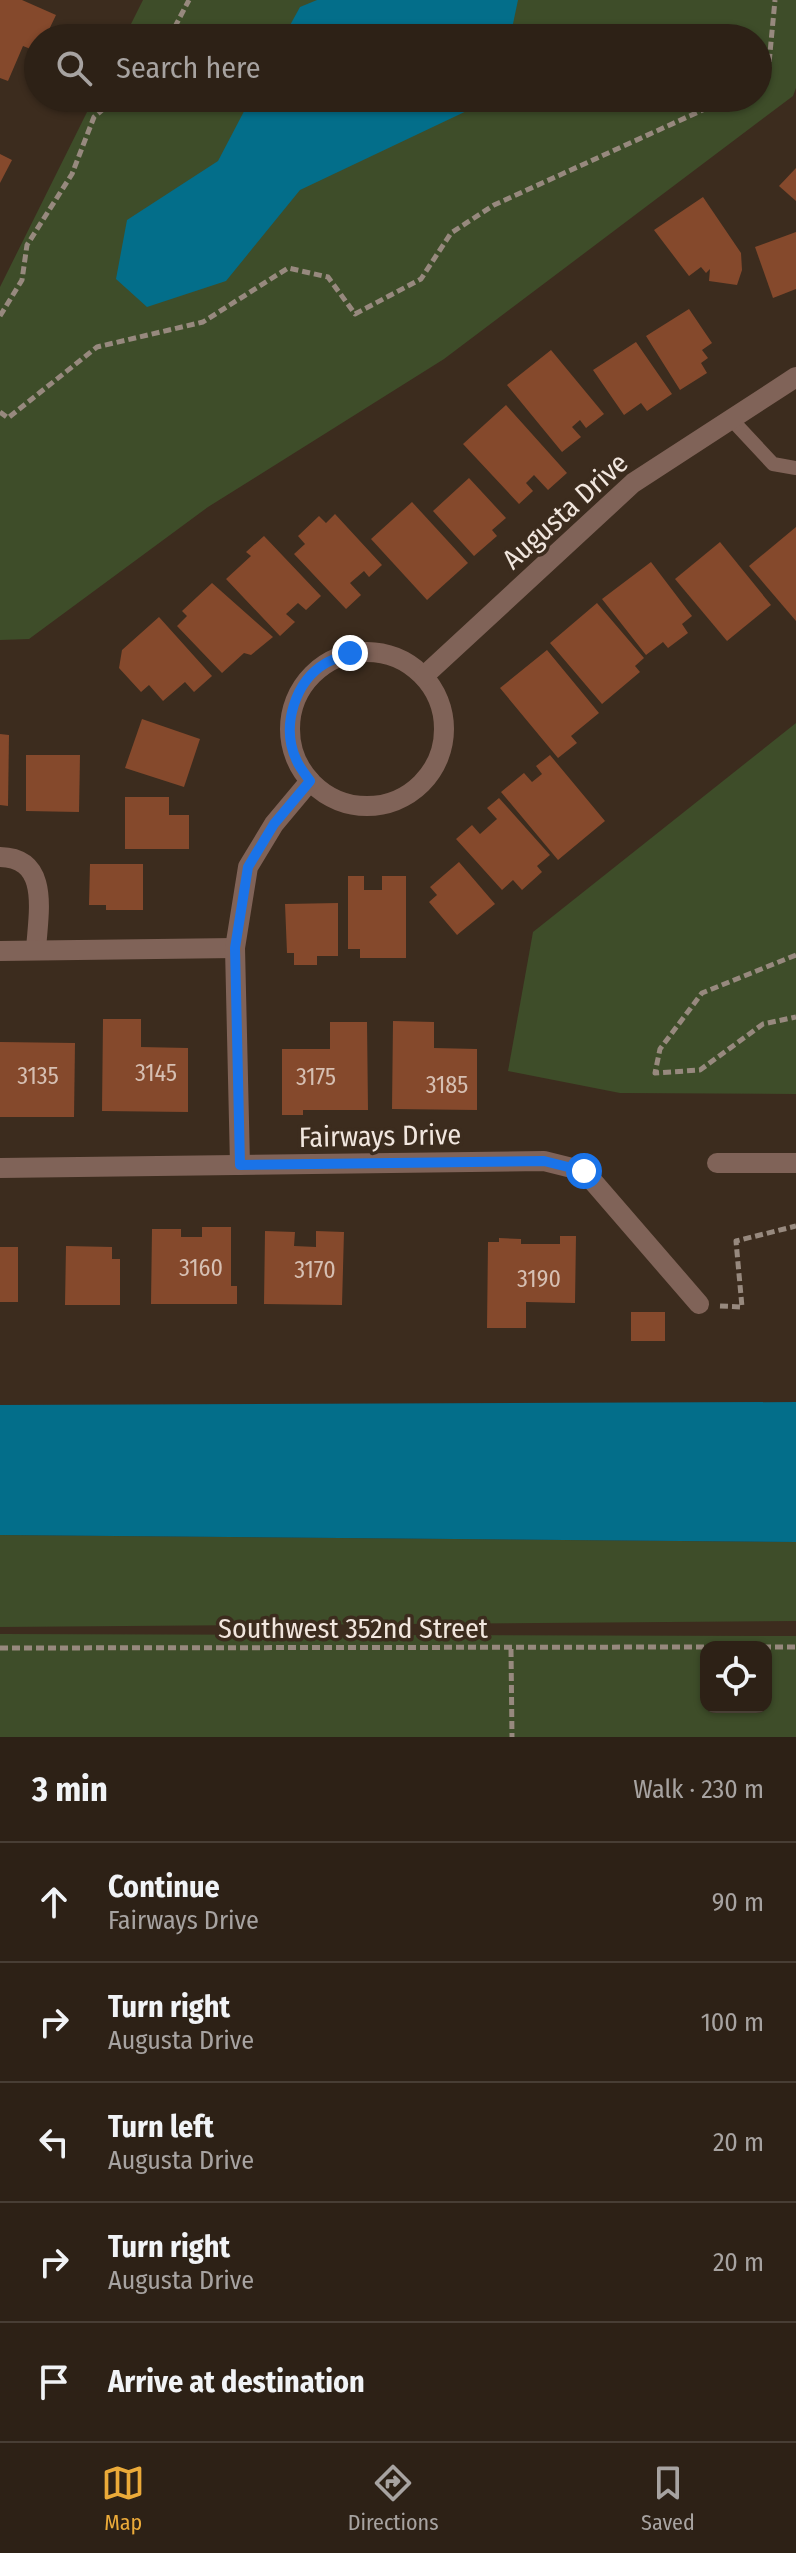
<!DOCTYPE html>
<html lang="en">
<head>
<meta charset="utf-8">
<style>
  body { margin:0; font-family:"Fira Sans Condensed",sans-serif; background:#35291f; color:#f1f3f6 }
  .controls { position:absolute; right:24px; bottom:24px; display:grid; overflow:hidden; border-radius:16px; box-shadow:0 2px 6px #0004 }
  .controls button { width:72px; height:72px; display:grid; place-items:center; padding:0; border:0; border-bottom:2px solid #483e35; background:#2d2116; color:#f1f3f6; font:40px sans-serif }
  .stop { position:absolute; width:24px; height:24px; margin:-18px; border:6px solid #1a73e8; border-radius:50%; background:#fff }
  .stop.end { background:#1a73e8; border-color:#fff; box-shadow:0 2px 8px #0008 }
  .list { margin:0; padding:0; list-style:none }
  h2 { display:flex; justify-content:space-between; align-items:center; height:104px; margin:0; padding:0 32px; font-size:34px }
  h2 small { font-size:26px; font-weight:400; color:#a7a3a1 }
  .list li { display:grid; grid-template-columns:52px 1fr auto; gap:24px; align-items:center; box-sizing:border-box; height:120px; padding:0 32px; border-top:2px solid #483e35 }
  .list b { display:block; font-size:30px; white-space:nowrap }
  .list p { margin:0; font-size:26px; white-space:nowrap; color:#a7a3a1 }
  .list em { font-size:26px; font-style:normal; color:#a7a3a1 }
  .icon { flex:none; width:44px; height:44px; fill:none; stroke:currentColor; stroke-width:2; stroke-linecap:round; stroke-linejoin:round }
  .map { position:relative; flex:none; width:796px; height:1737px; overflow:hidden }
  .search { position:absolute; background:#2d2116; box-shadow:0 2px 6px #0004; left:24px; right:24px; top:24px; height:88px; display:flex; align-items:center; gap:20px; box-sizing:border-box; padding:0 28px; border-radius:44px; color:#a7a3a1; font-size:30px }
  .sheet { height:704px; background:#2d2116 }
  nav { display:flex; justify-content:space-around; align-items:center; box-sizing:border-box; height:112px; border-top:2px solid #483e35; background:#2d2116; font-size:22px; color:#a7a3a1 }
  nav a { display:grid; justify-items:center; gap:4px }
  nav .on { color:#ebaa39 }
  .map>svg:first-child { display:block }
  .green { fill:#3e4d29; fill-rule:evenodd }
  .water { fill:#036e8a }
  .building { fill:#85492c }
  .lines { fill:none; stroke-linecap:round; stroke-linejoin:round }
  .path { stroke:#97897e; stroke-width:5; stroke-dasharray:8 4; stroke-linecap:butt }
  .lane { stroke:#806358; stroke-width:14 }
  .street { stroke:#806358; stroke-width:20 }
  .route { stroke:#1a73e8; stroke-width:10 }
  .labels { text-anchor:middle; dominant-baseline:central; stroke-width:7; stroke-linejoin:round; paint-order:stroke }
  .number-label { font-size:24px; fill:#d6bfb2 }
  .street-label { font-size:28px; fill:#f1e6de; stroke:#3c2c1e }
</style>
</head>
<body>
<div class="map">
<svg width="796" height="1737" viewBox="0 0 796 1737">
  <rect width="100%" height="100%" fill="#3c2c1e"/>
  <g class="green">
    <path d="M143 0H796V88L793 96 444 359 208 507 29 639 0 640V287L94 98H758V38H124Z"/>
    <path d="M796 723V1094L620 1093 508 1071 533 932Z"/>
    <path d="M0 1535 796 1542V1621L0 1627Z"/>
    <path d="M0 1634 796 1636V1737H0ZM706 1647H766V1707H706Z"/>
  </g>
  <g class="water">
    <path d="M317 0H518L510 38H283L300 7Z"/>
    <path d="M251 98H494L300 190 226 281 147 307 116 279 127 220 218 161Z"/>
    <path d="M796 1402V1542L0 1535V1405Z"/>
  </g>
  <g class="building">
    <path d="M0 0H22L56 15 45 38H38V52L23 46 8 81 0 78Z"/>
    <path d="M0 154 12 160 0 183Z"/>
    <path d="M796 168V201L779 186Z"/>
    <path d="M703 197 741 253 742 270 737 285 709 281 710 269 706 273 701 267 689 276 654 230Z"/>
    <path d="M796 232V289L773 298 755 247Z"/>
    <path d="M689 309 712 343 702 350 708 358 701 363 707 373 680 390 646 336Z"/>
    <path d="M636 342 672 394 647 411 641 403 624 415 593 370Z"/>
    <path d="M551 350 604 414 586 428 580 420 572 427 581 437 562 452 507 385Z"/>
    <path d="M506 405 567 473 548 490 534 475 526 483 533 491 519 504 463 444Z"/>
    <path d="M469 478 506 518 492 530 497 536 474 556 433 511Z"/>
    <path d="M412 502 468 563 427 600 371 539Z"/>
    <path d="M335 514 382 565 369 577 364 571 350 583 361 595 346 609 294 554 305 544 298 536 319 516 326 523Z"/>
    <path d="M796 527V621L749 566Z"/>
    <path d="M264 536 321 596 306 610 298 603 286 614 295 622 280 636 226 579 251 556 246 552Z"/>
    <path d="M720 542 771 605 727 641 675 579Z"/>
    <path d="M651 562 692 616 682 624 688 633 668 648 663 642 646 655 602 599Z"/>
    <path d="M212 583 273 637 251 655 244 653 222 673 177 626 187 616 182 611Z"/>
    <path d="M597 603 644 658 635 666 640 672 602 704 550 643Z"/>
    <path d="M159 617 212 676 194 692 185 682 163 701 149 685 141 692 119 668 122 650Z"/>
    <path d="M547 650 599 713 571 736 577 743 558 758 500 688Z"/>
    <path d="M142 719 200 739 184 787 125 768Z"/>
    <path d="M0 734 9 735 8 806 0 805Z"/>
    <path d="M26 755H80L79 812 26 811Z"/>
    <path d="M550 755 605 821 558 860 501 792 524 773 532 782 542 774 536 766Z"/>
    <path d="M125 797H169V815H189V849H125Z"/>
    <path d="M499 798 550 855 537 866 542 872 522 890 513 880 502 890 456 839 472 825 480 834 497 819 487 808Z"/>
    <path d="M459 862 495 904 457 935 429 902 437 895 430 887Z"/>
    <path d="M90 864H143V910H106V905H89Z"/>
    <path d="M348 876H364V890H382V876H406V958H360V949H348Z"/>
    <path d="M338 903V956H317V965H294V953H287L285 904Z"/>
    <path d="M103 1019H141V1047L188 1048V1112L102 1111Z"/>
    <path d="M393 1021 434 1022V1048L477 1049V1110L392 1109Z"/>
    <path d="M330 1022H367L368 1110H303V1115H282V1049H330Z"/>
    <path d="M0 1042 75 1043 74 1117H0Z"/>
    <path d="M202 1227H231V1286H237V1304H151L152 1229H181V1237H202Z"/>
    <path d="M265 1231 295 1232 294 1246 316 1247V1231L344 1232 342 1305 264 1304Z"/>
    <path d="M560 1236H576L575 1303 526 1302V1328H487L488 1242H499V1238L521 1239V1244H560Z"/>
    <path d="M66 1246 112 1247V1259H120V1305H65Z"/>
    <rect x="0" y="1247" width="18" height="55"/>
    <rect x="631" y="1312" width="34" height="29"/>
  </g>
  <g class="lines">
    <g class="path">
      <path d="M169 38 189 0"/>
      <path d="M758 80 768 74 775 0"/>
      <path d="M0 316 22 280 27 245 72 174 94 117 116 98"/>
      <path d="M0 412 8 418 97 347 203 322 288 268 328 277 355 314 421 279 451 233 494 205 729 98"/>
      <path d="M796 955 702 993 660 1049 655 1073 700 1070 763 1024 796 1017"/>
      <path d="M720 1306 742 1307 736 1241 796 1226"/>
      <path d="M739 1647H796"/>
      <path d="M0 1648 706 1647"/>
      <path d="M511 1649 512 1737"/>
    </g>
    <path class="lane" d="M732 420 773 464 796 468"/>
    <g class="street">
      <circle cx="367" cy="729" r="77"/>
      <path d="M424 676 633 483 796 377"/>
      <path d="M0 857C51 858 38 914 36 950"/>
      <path d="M0 951 235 948"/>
      <path d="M717 1163H796"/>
      <path d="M240 1165 235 948 248 867 274 824 310 781"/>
      <path d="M0 1168 544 1161 584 1171 699 1304"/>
    </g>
  </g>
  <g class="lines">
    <path class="route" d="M350 653C343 656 333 659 326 663 295 681 281 726 296 759 299 767 305 774 310 781L274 824 248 867 235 948 240 1165 544 1161 584 1171"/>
  </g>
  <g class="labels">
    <g class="number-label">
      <text x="156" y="1073">3145</text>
      <text x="38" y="1076">3135</text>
      <text x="316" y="1077">3175</text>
      <text x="447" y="1085">3185</text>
      <text x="201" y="1268">3160</text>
      <text x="315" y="1270">3170</text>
      <text x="539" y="1279">3190</text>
    </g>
    <g class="street-label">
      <text transform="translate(565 511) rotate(-42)">Augusta Drive</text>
      <text transform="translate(380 1136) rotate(-1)">Fairways Drive</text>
      <text x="353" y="1628">Southwest 352nd Street</text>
    </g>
  </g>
</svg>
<div class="controls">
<button><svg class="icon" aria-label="locate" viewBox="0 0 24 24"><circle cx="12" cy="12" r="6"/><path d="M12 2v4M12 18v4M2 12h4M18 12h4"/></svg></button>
</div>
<div class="stop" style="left:584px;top:1171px"></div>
<div class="stop end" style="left:350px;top:653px"></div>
<div class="search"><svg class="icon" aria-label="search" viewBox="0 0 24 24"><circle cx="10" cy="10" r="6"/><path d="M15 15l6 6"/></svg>Search here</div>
</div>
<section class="sheet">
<h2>3 min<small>Walk · 230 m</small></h2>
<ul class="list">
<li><svg class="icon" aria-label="ahead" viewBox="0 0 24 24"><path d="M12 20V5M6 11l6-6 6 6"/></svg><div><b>Continue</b><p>Fairways Drive</p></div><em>90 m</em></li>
<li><svg class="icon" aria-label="right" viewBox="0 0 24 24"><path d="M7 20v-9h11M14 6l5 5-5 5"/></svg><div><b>Turn right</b><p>Augusta Drive</p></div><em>100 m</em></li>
<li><svg class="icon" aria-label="left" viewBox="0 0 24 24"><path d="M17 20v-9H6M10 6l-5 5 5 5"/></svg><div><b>Turn left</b><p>Augusta Drive</p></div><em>20 m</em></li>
<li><svg class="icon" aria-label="right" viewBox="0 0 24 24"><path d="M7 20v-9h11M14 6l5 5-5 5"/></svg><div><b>Turn right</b><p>Augusta Drive</p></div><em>20 m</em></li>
<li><svg class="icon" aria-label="arrive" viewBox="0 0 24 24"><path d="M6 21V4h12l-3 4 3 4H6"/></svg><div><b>Arrive at destination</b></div></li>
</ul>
</section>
<nav>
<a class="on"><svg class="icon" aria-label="map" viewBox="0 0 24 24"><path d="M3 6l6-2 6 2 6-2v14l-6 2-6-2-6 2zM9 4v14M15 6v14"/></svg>Map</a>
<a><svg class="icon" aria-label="directions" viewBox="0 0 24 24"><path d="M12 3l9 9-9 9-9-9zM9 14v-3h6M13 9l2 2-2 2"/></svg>Directions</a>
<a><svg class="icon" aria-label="saved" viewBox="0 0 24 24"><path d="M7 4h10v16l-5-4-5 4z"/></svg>Saved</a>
</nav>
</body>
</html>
